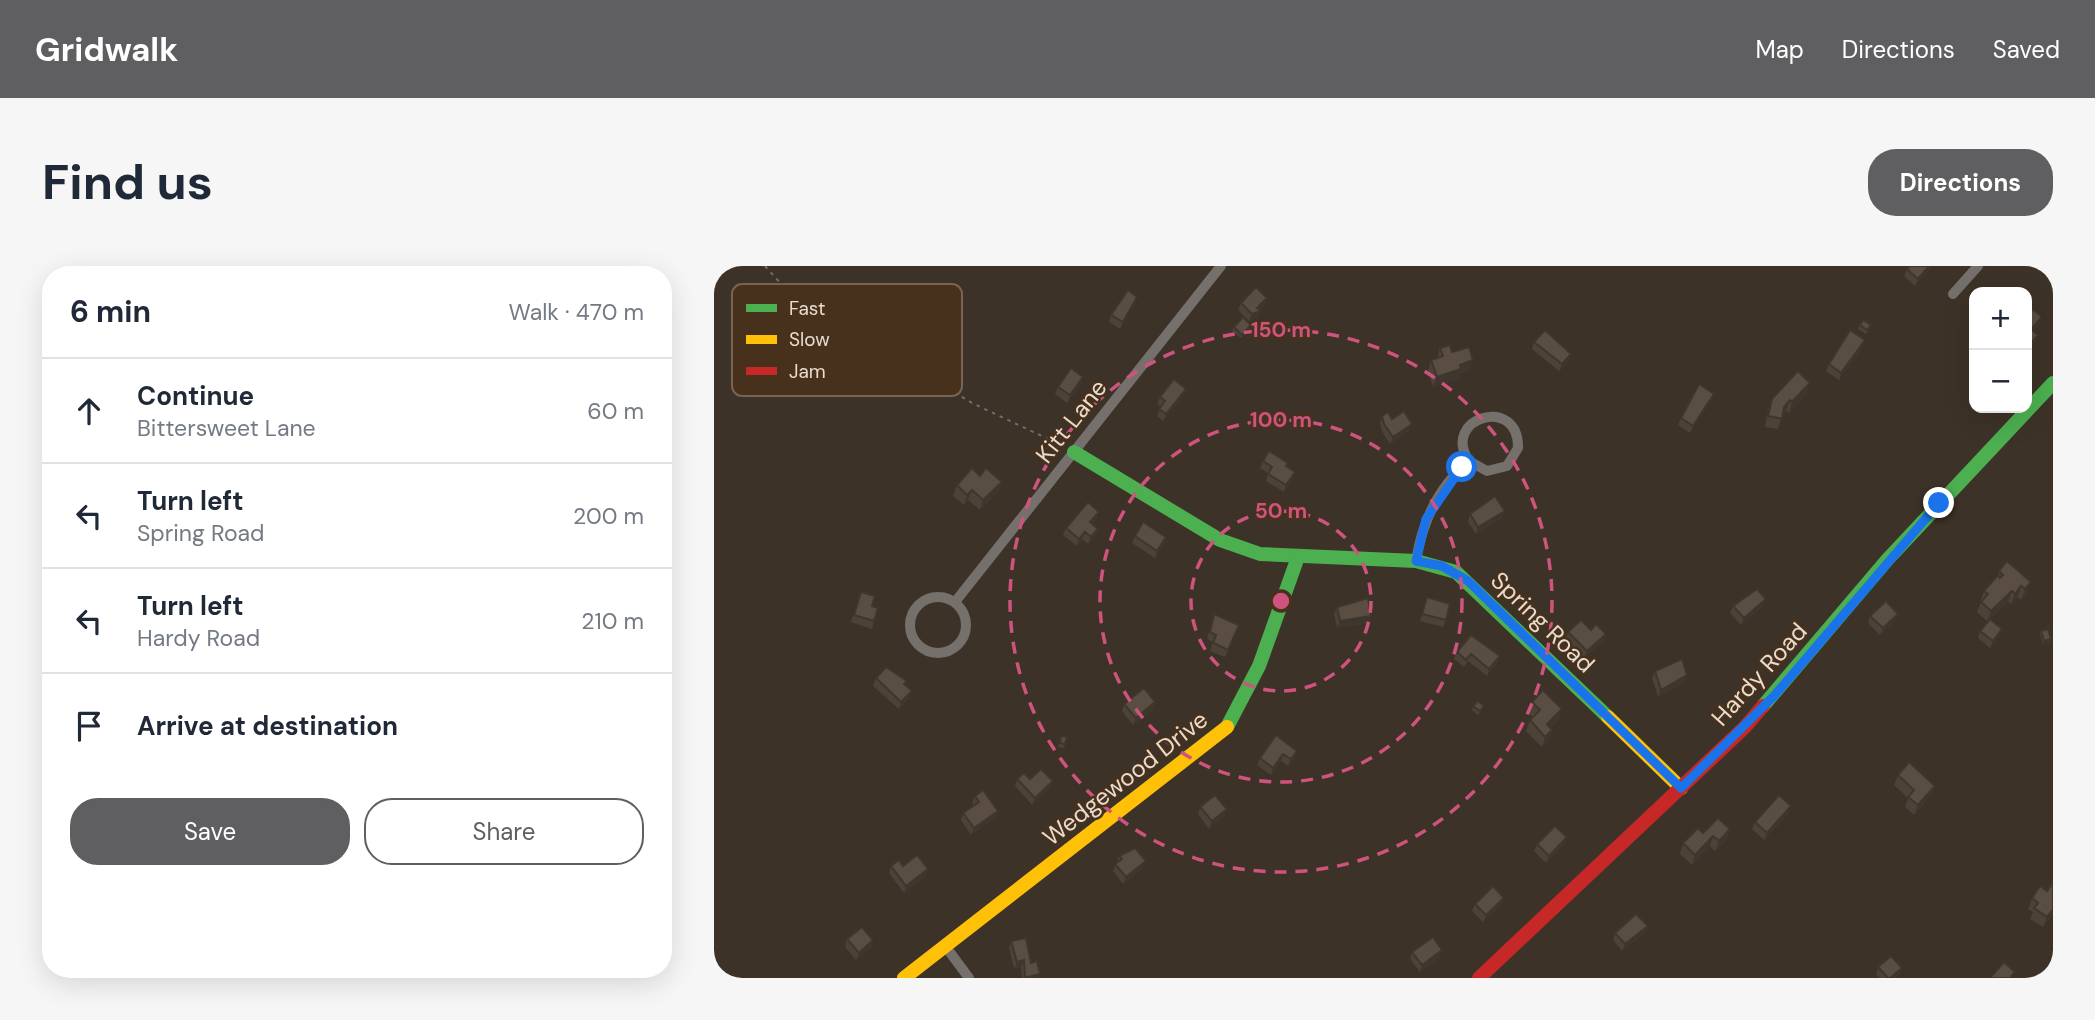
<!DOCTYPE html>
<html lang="en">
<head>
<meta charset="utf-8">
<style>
  body { margin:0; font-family:"DM Sans",sans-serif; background:#f6f6f7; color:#1f2937 }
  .controls { position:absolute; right:21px; top:21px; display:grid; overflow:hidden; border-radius:14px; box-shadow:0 7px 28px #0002 }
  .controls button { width:63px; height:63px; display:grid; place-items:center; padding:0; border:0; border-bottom:2px solid #e0e1e3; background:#fff; color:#1f2937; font:35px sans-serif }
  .stop { position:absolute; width:21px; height:21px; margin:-16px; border:5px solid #1a73e8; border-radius:50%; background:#fff }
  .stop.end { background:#1a73e8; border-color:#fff; box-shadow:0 2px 7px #0008 }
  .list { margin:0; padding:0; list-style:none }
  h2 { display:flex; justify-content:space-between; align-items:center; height:91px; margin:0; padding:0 28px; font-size:30px }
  h2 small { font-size:23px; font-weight:400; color:#747a83 }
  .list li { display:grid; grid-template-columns:46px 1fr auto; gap:21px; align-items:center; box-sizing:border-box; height:105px; padding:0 28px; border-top:2px solid #e0e1e3 }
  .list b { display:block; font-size:26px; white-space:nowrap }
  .list p { margin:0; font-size:23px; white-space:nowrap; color:#747a83 }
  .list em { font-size:23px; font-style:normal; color:#747a83 }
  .actions { display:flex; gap:14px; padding:21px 28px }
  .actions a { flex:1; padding:16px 0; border:2px solid #5f5f61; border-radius:28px; text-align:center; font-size:24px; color:#5f5f61 }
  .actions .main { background:#5f5f61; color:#fff }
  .icon { flex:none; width:38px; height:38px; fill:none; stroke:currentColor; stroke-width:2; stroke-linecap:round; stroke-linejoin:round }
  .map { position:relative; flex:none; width:1339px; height:712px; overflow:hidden; border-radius:28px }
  header { display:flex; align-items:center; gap:42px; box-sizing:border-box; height:98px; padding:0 35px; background:#5f5f61; color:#fff }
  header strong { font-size:33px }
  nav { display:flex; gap:38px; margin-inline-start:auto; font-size:24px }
  .intro { display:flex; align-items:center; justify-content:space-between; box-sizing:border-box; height:168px; padding:0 42px }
  h1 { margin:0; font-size:49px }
  .button { padding:18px 32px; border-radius:28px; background:#5f5f61; color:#fff; font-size:24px; font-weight:700 }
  main { display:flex; gap:42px; padding:0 42px }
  aside { flex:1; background:#fff; border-radius:28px; box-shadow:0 7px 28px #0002 }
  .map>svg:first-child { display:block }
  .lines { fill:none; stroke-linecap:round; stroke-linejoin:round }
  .path { stroke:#746e69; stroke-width:2; stroke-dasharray:3.5 5; stroke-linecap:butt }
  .street { stroke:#75706c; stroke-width:10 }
  .fast { stroke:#4caf50; stroke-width:14 }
  .slow { stroke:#ffc107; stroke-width:14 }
  .jam { stroke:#c62828; stroke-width:14 }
  .wall { fill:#4d4238 }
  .shaded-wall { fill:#3f362e }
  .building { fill:#5a4d41; stroke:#3f362e; stroke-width:2 }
  .route { stroke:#1a73e8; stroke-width:9 }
  .ring { fill:none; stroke:#ce537e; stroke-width:3.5; stroke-dasharray:12 9 }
  .labels { text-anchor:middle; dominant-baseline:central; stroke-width:5; stroke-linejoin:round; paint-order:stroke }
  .street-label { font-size:24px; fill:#e9dccf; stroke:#47311d }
  .key { fill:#47311d; stroke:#786452; stroke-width:2 }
  .key-label { font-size:19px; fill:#e9dccf }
  .centre { fill:#ce537e; stroke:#47311d; stroke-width:3.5 }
  .ring-label { font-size:21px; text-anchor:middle; font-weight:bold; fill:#ce537e; stroke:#47311d; stroke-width:5; stroke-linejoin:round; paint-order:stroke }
</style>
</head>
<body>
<header>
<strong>Gridwalk</strong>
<nav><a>Map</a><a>Directions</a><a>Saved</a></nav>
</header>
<div class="intro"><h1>Find us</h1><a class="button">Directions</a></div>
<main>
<aside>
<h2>6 min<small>Walk · 470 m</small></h2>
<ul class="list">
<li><svg class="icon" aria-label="ahead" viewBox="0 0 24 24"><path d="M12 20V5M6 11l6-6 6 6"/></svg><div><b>Continue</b><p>Bittersweet Lane</p></div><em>60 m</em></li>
<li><svg class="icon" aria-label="left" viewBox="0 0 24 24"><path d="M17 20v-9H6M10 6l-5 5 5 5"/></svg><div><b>Turn left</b><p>Spring Road</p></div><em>200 m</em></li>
<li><svg class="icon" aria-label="left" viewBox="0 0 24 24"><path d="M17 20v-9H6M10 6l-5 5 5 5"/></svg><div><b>Turn left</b><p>Hardy Road</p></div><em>210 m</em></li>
<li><svg class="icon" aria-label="arrive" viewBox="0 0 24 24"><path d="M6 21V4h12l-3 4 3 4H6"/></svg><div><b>Arrive at destination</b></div></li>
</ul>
<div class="actions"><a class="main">Save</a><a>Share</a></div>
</aside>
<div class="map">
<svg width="1339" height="712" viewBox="0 0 1339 712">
  <rect width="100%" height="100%" fill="#3d3227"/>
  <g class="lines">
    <path class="path" d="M51 0 136 95 191 103 227 118 258 137 349 180"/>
    <g class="street">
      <path d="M1239 28 1264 0"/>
      <path d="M702 295C708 257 724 221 755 195 726 152 805 128 804 182L793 200 773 205 755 195"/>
      <circle cx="224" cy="359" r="28"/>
      <path d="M241 336 507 0"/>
      <path d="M232 681 255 712"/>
    </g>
    <g class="fast">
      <path d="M360 186 506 274 546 288 702 295 742 306 894 451"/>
      <path d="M1049 440 1173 294 1339 117"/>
      <path d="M513 461 545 400 584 291"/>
    </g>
    <g class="slow">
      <path d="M894 451 967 522"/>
      <path d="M190 712 513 461"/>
    </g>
    <path class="jam" d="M765 712 1031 461 1049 440"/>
  </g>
  <g class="wall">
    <path d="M1196 0H1217L1215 4 1201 20 1190 10 1193 3Z"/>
    <path d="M423 31 421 38 406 63 395 56 397 49Z"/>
    <path d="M527 37 550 39 546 44 544 52 535 55 524 44Z"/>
    <path d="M1313 51H1328L1326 58 1319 65 1324 69 1321 76 1314 85Z"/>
    <path d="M537 59 536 62 527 72 518 65 520 61Z"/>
    <path d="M1146 59 1155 63 1152 68 1144 63Z"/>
    <path d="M1260 74V93L1255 86 1259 75Z"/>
    <path d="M820 76 855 95 845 105 818 83Z"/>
    <path d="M726 82 738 86 756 105 745 108 744 113 719 121 714 105 717 94 723 92Z"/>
    <path d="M1148 82 1125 114 1112 105 1115 98Z"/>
    <path d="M367 118 353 137 341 128 344 121Z"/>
    <path d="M472 123 469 130 449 155 443 150 447 141 443 138 446 131Z"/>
    <path d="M1093 128 1075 147 1072 145 1069 148 1064 163 1051 161 1054 144 1058 133Z"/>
    <path d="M997 135 976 167 964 159 967 152Z"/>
    <path d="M668 150 678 153 695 165 676 178 668 165 666 157Z"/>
    <path d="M549 195 574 197 572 201 578 213 570 226 552 215 554 207 546 202Z"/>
    <path d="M266 210 288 216 284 226 266 244 254 234 250 239 239 230 243 219Z"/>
    <path d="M385 246 382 253 378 258 384 263 381 270 374 278 368 273 363 280 349 269 352 262Z"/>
    <path d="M756 248 788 252 762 268 754 256Z"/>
    <path d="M421 270 452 271 450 278 441 292 418 277Z"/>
    <path d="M1293 295 1313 327 1307 334 1304 331 1297 338 1294 336 1273 355 1263 346 1267 336H1266L1270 325 1283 311 1285 305Z"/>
    <path d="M147 326 158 340 164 342 158 363 137 356Z"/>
    <path d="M713 331 732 354 729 361 706 355Z"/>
    <path d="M1019 340H1049L1027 359 1016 347Z"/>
    <path d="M623 341 657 350 655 357 623 362 620 348Z"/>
    <path d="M500 348 525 359 511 391 496 385 499 376 493 373Z"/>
    <path d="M1156 350 1181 355 1166 369 1154 357Z"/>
    <path d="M877 364 892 368 889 375 870 392 852 373 854 366Z"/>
    <path d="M1266 365 1286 370 1276 382 1264 372Z"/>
    <path d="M1327 365 1337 373 1336 377 1329 379 1326 368Z"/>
    <path d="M743 386 786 390 783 397 773 410 754 395 750 401 740 393Z"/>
    <path d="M941 405 971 416 944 431 938 412Z"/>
    <path d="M162 412 192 420 195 432 185 443 159 420Z"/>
    <path d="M441 436 439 443 419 459 408 445 410 438Z"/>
    <path d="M818 436 848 443 844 454 836 462 838 464 835 474 828 481 812 465 816 454 819 451 814 446Z"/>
    <path d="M759 440H770L764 449 758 444Z"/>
    <path d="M562 469 581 492 574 500 567 495 557 509 543 499 546 492Z"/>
    <path d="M347 470 351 478 350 482 344 481Z"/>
    <path d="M1184 509 1221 520 1217 530 1200 549 1191 541 1194 532 1180 519Z"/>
    <path d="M303 513H316L336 522 318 539 301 520Z"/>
    <path d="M261 530 284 545 281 552 257 569 247 554 249 547 260 540 258 537Z"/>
    <path d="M486 541 513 543 510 550 495 563 484 548Z"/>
    <path d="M1075 547 1050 574 1038 563 1041 556Z"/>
    <path d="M1016 563 1012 574 1001 585 996 580 978 599 966 588 969 577 989 567Z"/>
    <path d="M853 571 850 578 832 597 820 585 823 578Z"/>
    <path d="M405 590 429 602 409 618 399 605Z"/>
    <path d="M177 600H189L214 603 211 610 190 627 175 607Z"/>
    <path d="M1318 632 1339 648 1329 661 1316 653 1319 646 1314 643Z"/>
    <path d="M761 638 788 639 769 656 758 645Z"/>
    <path d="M901 667H931L908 685 899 674Z"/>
    <path d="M133 673 159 674 157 681 142 694 131 681Z"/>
    <path d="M297 675 317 697 324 712H308L307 701 300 703 295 682Z"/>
    <path d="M698 686 726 691 706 706 696 693Z"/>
    <path d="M1164 701 1188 702 1185 709 1182 712H1166L1162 708Z"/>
  </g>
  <g class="shaded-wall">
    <path d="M1215 0H1217L1215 4 1201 20 1204 13Z"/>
    <path d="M423 31 421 38 406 63 409 56Z"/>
    <path d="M553 32 550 39 544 46 547 45 544 52 535 55 538 48Z"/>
    <path d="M1328 51 1326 58 1315 70 1317 63Z"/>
    <path d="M1324 69 1321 76 1314 85 1316 78Z"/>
    <path d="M1151 74 1148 82 1125 114 1127 107Z"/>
    <path d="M857 88 855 95 845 105 848 98Z"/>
    <path d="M759 94 756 105 745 108 744 113 719 121 723 111 746 99Z"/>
    <path d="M369 111 367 118 353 137 356 129Z"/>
    <path d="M1096 117 1093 128 1075 147 1078 136Z"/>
    <path d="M472 123 469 130 449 155 452 148Z"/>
    <path d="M1000 128 997 135 976 167 979 160Z"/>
    <path d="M1076 134 1072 145 1066 151 1070 141Z"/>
    <path d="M698 158 695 165 676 178 679 171Z"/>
    <path d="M581 206 578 213 570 226 572 219Z"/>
    <path d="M288 216 284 226 266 244 269 234Z"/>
    <path d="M258 224 254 234 250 239 253 229Z"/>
    <path d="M791 245 788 252 762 268 764 261Z"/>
    <path d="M385 246 382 253 374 263 376 256Z"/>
    <path d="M384 263 381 270 374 278 377 271Z"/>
    <path d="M371 266 368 273 363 280 365 273Z"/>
    <path d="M452 271 450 278 441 292 443 285Z"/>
    <path d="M1317 316 1313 327 1307 334 1311 323Z"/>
    <path d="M1307 320 1304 331 1297 338 1301 328Z"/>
    <path d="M1298 325 1294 336 1273 355 1277 345Z"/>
    <path d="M1052 333 1049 340 1027 359 1030 352Z"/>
    <path d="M1184 348 1181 355 1166 369 1169 362Z"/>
    <path d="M657 350 655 357 623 362 626 355Z"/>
    <path d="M1288 363 1286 370 1276 382 1279 375Z"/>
    <path d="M892 368 889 375 870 392 873 385Z"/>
    <path d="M1337 373 1336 377 1329 379 1330 375Z"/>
    <path d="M786 390 783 397 773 410 775 403Z"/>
    <path d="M973 409 971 416 944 431 947 424Z"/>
    <path d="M198 425 195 432 185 443 187 436Z"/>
    <path d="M441 436 439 443 419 459 422 452Z"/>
    <path d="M848 443 844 454 829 469 833 458Z"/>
    <path d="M838 464 835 474 828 481 831 471Z"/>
    <path d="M583 485 581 492 574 500 577 493Z"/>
    <path d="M569 488 567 495 557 509 559 502Z"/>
    <path d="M339 515 336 522 318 539 321 532Z"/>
    <path d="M1221 520 1217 530 1200 549 1204 539Z"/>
    <path d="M1077 540 1075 547 1050 574 1053 567Z"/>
    <path d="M513 543 510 550 495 563 498 555Z"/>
    <path d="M284 545 281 552 257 569 260 562Z"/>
    <path d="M1016 563 1012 574 1001 585 1005 575Z"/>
    <path d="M999 570 996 580 978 599 981 589Z"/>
    <path d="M853 571 850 578 832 597 835 590Z"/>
    <path d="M432 595 429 602 409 618 412 611Z"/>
    <path d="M214 603 211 610 190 627 192 620Z"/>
    <path d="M790 632 788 639 769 656 772 649Z"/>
    <path d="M1339 643V648L1329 661 1333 651Z"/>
    <path d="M934 660 931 667 908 685 911 678Z"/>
    <path d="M159 674 157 681 142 694 145 687Z"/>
    <path d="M728 684 726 691 706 706 708 699Z"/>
    <path d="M310 694 307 701 300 703 303 696Z"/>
    <path d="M1188 702 1185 709 1182 712H1176Z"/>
    <path d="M326 708 324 712H311Z"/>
  </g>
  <g class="building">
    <path d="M1196 0H1215L1204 13 1193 3Z"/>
    <path d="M542 21 553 32 543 42 547 45 538 48 527 37Z"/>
    <path d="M414 24 423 31 409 56 397 49Z"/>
    <path d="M1319 43 1328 51 1317 63 1324 69 1316 78 1313 75V51Z"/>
    <path d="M529 51 537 59 528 69 520 61Z"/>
    <path d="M1149 54 1157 59 1153 64 1146 59Z"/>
    <path d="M831 64 857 88 848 98 820 76Z"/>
    <path d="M1136 64 1151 74 1127 107 1115 98Z"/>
    <path d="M736 79 738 86 755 81 759 94 746 99 747 103 723 111 717 94 729 90 726 82Z"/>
    <path d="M357 102 369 111 356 129 344 121Z"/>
    <path d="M1084 105 1096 117 1078 136 1076 134 1070 141 1068 153 1054 150 1058 133Z"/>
    <path d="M460 113 472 123 452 148 445 143 451 135 446 131Z"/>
    <path d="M985 118 1000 128 979 160 967 152Z"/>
    <path d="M690 145 698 158 679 171 670 158 668 150 674 146 678 153Z"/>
    <path d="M555 185 574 197 572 200 581 206 572 219 554 208 558 201 549 195Z"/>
    <path d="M258 202 266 210 272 202 288 216 269 234 258 224 253 229 243 219Z"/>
    <path d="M781 230 791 245 764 261 756 248Z"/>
    <path d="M374 236 385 246 376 256 384 263 377 271 371 266 365 273 352 262Z"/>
    <path d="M429 256 452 271 443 285 421 270Z"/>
    <path d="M1293 295 1317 316 1311 323 1307 320 1301 328 1298 325 1277 345 1267 336 1274 328 1270 325 1284 309 1286 312 1289 309 1285 305Z"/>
    <path d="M1043 323 1052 333 1030 352 1019 340Z"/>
    <path d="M147 326 161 330 158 340 164 342 160 355 140 349Z"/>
    <path d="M713 331 736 338 732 354 708 348Z"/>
    <path d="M654 332 657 350 626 355 623 341Z"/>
    <path d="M1172 335 1184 348 1169 362 1156 350Z"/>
    <path d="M500 348 525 359 514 384 499 377 502 369 496 366Z"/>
    <path d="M1276 353 1288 363 1279 375 1266 365Z"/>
    <path d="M867 354 877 364 882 358 892 368 873 385 854 366Z"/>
    <path d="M1334 363 1337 373 1330 375 1327 365Z"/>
    <path d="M757 369 786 390 775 403 757 388 752 394 743 386Z"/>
    <path d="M968 393 973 409 947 424 941 405Z"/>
    <path d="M172 401 193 415 190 418 198 425 187 436 162 412Z"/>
    <path d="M430 422 441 436 422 452 410 438Z"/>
    <path d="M829 424 848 443 833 458 838 464 831 471 816 454 826 444 818 436Z"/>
    <path d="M764 435 770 440 766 445 759 440Z"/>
    <path d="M562 469 583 485 577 493 569 488 559 502 546 492Z"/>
    <path d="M347 470 353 471 351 478 346 477Z"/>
    <path d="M1195 496 1221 520 1204 539 1194 531 1200 524 1184 509Z"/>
    <path d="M327 503 339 515 321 532 303 513 310 507 316 513Z"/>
    <path d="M269 524 284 545 260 562 249 547 265 536 261 530Z"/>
    <path d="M501 529 513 543 498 555 486 541Z"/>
    <path d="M1065 529 1077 540 1053 567 1041 556Z"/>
    <path d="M1004 552 1016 563 1005 575 999 570 981 589 969 577 984 562 989 567Z"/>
    <path d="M841 560 853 571 835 590 823 578Z"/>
    <path d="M421 582 432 595 412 611 401 598 408 593 405 590Z"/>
    <path d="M203 589 214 603 192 620 177 600 185 594 189 600Z"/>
    <path d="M1339 617V643L1333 651 1320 642 1324 637 1318 632 1326 620 1333 625Z"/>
    <path d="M779 620 790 632 772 649 761 638Z"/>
    <path d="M922 648 934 660 911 678 901 667Z"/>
    <path d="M148 661 159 674 145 687 133 673Z"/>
    <path d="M719 671 728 684 708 699 698 686Z"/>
    <path d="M312 672 317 697 323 695 326 708 311 712 310 694 303 696 297 675Z"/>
    <path d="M1177 690 1188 702 1176 712H1174L1164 701Z"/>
    <path d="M1290 696 1301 706 1296 712H1276Z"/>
  </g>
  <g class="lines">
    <path class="route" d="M748 201 712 253 702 295 728 300 754 315 967 522 1060 430 1225 237"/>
  </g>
  <g class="ring">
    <circle cx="567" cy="335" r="90"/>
    <circle cx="567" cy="335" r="181"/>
    <circle cx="567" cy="335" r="271"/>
  </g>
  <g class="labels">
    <g class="street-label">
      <text transform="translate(357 155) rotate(-52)">Kitt Lane</text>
      <text transform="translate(829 356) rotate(44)">Spring Road</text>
      <text transform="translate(1045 408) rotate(-48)">Hardy Road</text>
      <text transform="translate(411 512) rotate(-38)">Wedgewood Drive</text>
    </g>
  </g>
  <rect x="18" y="18" width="230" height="112" rx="10" class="key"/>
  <rect x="32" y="38" width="31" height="8" fill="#4caf50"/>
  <rect x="32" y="69" width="31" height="9" fill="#ffc107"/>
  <rect x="32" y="101" width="31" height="8" fill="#c62828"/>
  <g class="key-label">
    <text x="75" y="49">Fast</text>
    <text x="75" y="80">Slow</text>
    <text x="75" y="112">Jam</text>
  </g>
  <circle cx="567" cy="335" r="10" class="centre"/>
  <g class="ring-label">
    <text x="567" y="71">150 m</text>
    <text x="567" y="161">100 m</text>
    <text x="567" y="252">50 m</text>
  </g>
</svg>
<div class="controls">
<button>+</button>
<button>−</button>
</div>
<div class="stop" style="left:748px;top:201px"></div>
<div class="stop end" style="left:1225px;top:237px"></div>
</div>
</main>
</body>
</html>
